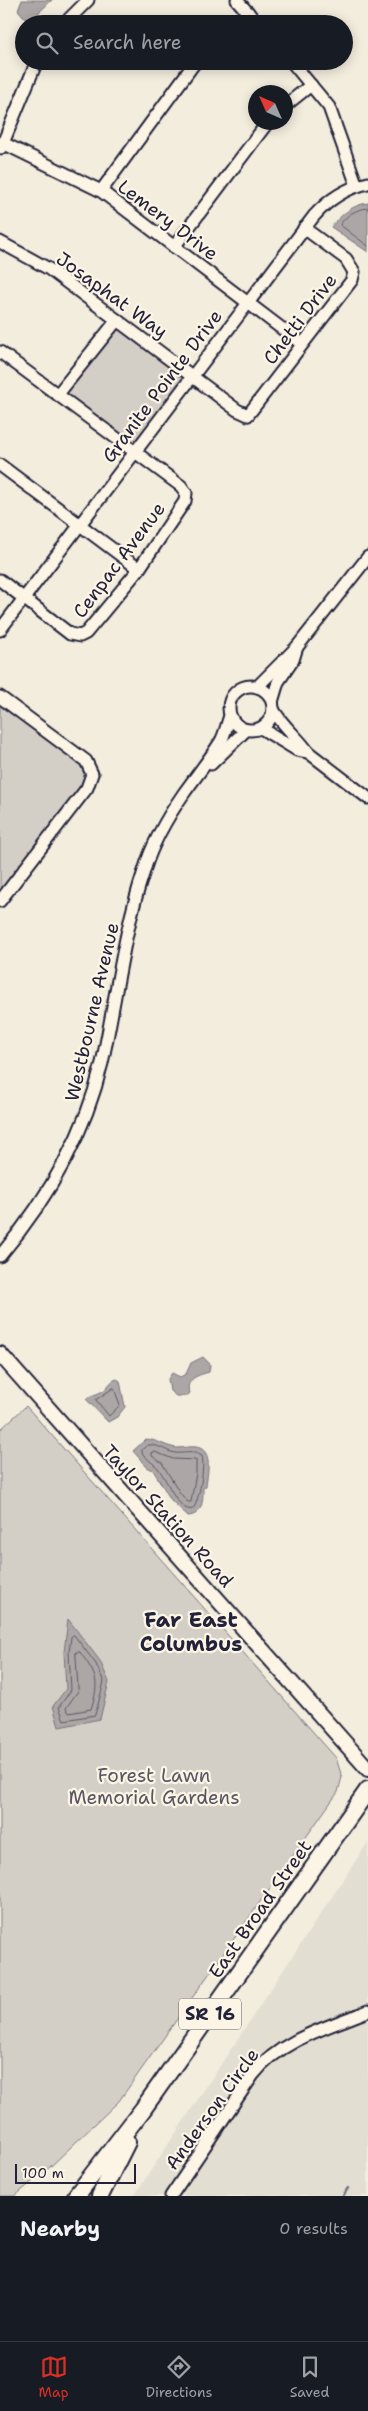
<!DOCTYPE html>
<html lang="en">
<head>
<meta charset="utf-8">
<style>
  body { margin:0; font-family:"Shantell Sans",sans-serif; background:#20242c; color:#f1f3f6 }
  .compass { position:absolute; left:248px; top:85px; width:45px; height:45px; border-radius:50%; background:#171b24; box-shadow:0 2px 12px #0003; rotate:315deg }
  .scale { position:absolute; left:15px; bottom:12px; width:121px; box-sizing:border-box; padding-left:5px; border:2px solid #22223b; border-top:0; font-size:14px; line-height:18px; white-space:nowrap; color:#22223b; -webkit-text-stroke:4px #fcf5e5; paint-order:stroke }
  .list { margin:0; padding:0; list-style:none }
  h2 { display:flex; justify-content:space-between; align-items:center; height:65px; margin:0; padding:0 20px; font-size:21px }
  h2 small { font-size:16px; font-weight:400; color:#9ea1a6 }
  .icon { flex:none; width:28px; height:28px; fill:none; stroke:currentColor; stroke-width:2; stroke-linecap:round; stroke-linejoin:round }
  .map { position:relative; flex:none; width:368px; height:2196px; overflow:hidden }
  .search { position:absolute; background:#171b24; box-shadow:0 2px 12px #0003; left:15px; right:15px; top:15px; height:55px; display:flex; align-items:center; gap:12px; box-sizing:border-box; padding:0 18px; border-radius:28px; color:#9ea1a6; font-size:19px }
  .sheet { height:145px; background:#171b24 }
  nav { display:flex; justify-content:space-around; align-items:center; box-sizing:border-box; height:70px; border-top:1px solid #363941; background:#171b24; font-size:14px; color:#9ea1a6 }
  nav a { display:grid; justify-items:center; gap:2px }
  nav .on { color:#d93025 }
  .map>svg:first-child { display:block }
  .built { fill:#e3ded2 }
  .green { fill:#d4cfc6; stroke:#7b7880 }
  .water { fill:#aca7a6; stroke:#75727b }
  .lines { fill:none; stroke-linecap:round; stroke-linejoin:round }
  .shore { stroke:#595766; stroke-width:1 }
  .stream { stroke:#75727b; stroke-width:2.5 }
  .minor-casing { stroke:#22223b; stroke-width:15 }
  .major-casing { stroke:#22223b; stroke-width:18 }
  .highway-casing { stroke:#22223b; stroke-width:20 }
  .minor { stroke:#fcf5e5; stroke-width:11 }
  .major { stroke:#fcf5e5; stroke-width:14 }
  .highway { stroke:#fcf5e5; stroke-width:16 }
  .labels { text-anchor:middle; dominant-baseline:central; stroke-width:4.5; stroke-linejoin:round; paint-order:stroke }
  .shield { fill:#fcf5e5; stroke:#63616e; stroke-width:1 }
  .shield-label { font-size:18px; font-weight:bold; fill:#22223b }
  .street-label { font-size:19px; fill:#22223b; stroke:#fcf5e5 }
  .park-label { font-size:19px; fill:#575665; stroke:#fcf5e5 }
  .quarter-label { font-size:21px; font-weight:bold; fill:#22223b; stroke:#fcf5e5 }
</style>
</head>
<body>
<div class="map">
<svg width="368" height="2196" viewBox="0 0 368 2196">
  <rect width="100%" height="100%" fill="#f3edde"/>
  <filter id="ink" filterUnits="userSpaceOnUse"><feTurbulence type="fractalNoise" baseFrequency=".02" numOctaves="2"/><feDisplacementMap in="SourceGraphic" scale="10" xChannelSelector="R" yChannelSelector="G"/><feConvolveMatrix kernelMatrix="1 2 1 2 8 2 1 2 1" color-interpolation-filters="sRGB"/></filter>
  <g filter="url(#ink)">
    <path class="built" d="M368 1842V2196H134Z"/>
    <g class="green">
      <path d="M117 320 192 374 135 451 58 394Z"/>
      <path d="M0 697 101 773 7 891 0 886Z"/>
      <path d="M26 1406 336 1758 342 1777 338 1792 119 2101 51 2166 15 2196H0V1430Z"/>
    </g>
    <g class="water">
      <path d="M22 0H52L34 17 25 18 18 10Z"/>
      <path d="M368 203V252L331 227C342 214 352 205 368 203Z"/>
      <path d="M203 1357 210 1364 209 1372C199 1375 189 1377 188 1388L190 1393 187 1396H176L170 1391 168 1379 172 1373 180 1377 186 1374 191 1363Z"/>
      <path d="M117 1379 120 1381 125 1407 117 1417 108 1422 86 1399C91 1395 95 1395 101 1392 108 1389 109 1381 117 1379Z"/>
      <path d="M146 1439C158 1440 166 1447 177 1448 184 1448 191 1446 197 1447 214 1451 207 1474 206 1486L203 1488C203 1500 203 1515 188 1516L171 1500 153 1470 147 1467 133 1451Z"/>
      <path d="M68 1619 100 1661 109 1682 100 1719 59 1727 53 1706 66 1689 64 1652Z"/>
    </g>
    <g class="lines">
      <g class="shore">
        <path d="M368 208C356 209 346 215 340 225L368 246"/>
        <path d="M114 1388 120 1405 109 1416 96 1400Z"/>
        <path d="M148 1445C158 1444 165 1451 175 1453 185 1454 193 1450 202 1456 205 1467 199 1501 193 1509 178 1514 166 1475 156 1466 151 1462 147 1459 142 1453V1450Z"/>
        <path d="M155 1452 173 1459 196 1460V1473L191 1502H188L180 1493 162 1463 152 1456V1453Z"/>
        <path d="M74 1635 96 1664 104 1682 95 1715 64 1720 59 1707 71 1690 69 1652 71 1637Z"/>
        <path d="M76 1652H80C97 1676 100 1681 91 1709L69 1713 66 1708 78 1691Z"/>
      </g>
      <path class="stream" d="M343 2196 348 2188"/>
      <g class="minor-casing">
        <g id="minor">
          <path d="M237 0 258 24"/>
          <path d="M64 24 88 0"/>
          <path d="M234 24 248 12"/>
          <path d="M291 61 329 107 357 186"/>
          <path d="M286 105 311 85"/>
          <path d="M3 143 101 191 302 344"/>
          <path d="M1 148 37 61"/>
          <path d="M101 191 196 61"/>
          <path d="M0 242 49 269 237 410 248 415 352 280 354 272 346 259 304 228"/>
          <path d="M174 247 268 122"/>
          <path d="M0 352 181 486 186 493 185 501 139 569 86 633 80 636 70 634 0 580"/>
          <path d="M58 394 117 320"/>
          <path d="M0 465 139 569"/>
          <path d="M0 630 314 216C329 199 346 188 368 183"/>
          <path d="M297 647 368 557"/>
          <circle cx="251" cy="708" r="22"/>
          <path d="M257 687 297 647 293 660 278 682 272 702"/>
          <path d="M0 697 86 761 92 774 87 788 0 901"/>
          <path d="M261 728 297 750 308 752C298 737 282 726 273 709"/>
          <path d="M308 752 368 798"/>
          <path d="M211 764 246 730"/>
          <path d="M0 1256C47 1200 85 1135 102 1063 116 1000 123 933 144 871 152 844 168 816 184 793 196 776 210 759 221 741 225 734 227 724 230 716"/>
          <path d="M171 2196 253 2075C280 2040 328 2027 368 2011"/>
        </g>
      </g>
      <g class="major-casing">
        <path id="major" d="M0 1354 368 1769"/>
      </g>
      <g class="highway-casing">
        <g id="highway">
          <path d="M76 2196 143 2109 368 1790"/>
          <path d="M100 2196 127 2142"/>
        </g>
      </g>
      <use href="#minor" class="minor"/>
      <use href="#major" class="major"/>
      <use href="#highway" class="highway"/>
    </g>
  </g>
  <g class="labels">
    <rect class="shield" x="179" y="1998.5" width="62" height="31" rx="4"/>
    <g class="shield-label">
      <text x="210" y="2014">SR 16</text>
    </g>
    <g class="street-label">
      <text transform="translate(168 220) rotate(37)">Lemery Drive</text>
      <text transform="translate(112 295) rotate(36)">Josaphat Way</text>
      <text transform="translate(300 319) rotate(-53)">Chetti Drive</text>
      <text transform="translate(162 386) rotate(-53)">Granite Pointe Drive</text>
      <text transform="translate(119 560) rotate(-53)">Cenpac Avenue</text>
      <text transform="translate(92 1012) rotate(-77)">Westbourne Avenue</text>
      <text transform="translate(168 1516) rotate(48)">Taylor Station Road</text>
      <text transform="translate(260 1909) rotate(-55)">East Broad Street</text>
      <text transform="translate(212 2109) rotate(-54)">Anderson Circle</text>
    </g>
    <g class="park-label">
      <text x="154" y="1775">Forest Lawn<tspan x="154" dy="22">Memorial Gardens</tspan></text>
    </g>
    <g class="quarter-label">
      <text x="191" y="1620">Far East<tspan x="191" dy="24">Columbus</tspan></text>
    </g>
  </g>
</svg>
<svg class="compass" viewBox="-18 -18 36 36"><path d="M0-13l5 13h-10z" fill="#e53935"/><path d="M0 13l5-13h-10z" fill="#9ea1a6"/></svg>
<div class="scale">100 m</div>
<div class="search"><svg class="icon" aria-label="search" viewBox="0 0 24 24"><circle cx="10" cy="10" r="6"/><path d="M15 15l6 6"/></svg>Search here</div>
</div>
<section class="sheet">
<h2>Nearby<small>0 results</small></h2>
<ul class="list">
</ul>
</section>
<nav>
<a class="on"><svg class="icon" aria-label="map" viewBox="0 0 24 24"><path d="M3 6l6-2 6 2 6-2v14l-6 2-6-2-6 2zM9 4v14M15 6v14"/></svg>Map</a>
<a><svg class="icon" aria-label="directions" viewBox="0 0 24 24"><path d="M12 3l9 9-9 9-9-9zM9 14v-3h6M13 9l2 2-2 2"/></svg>Directions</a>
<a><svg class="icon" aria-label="saved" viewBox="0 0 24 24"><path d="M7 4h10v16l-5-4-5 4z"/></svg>Saved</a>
</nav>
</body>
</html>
